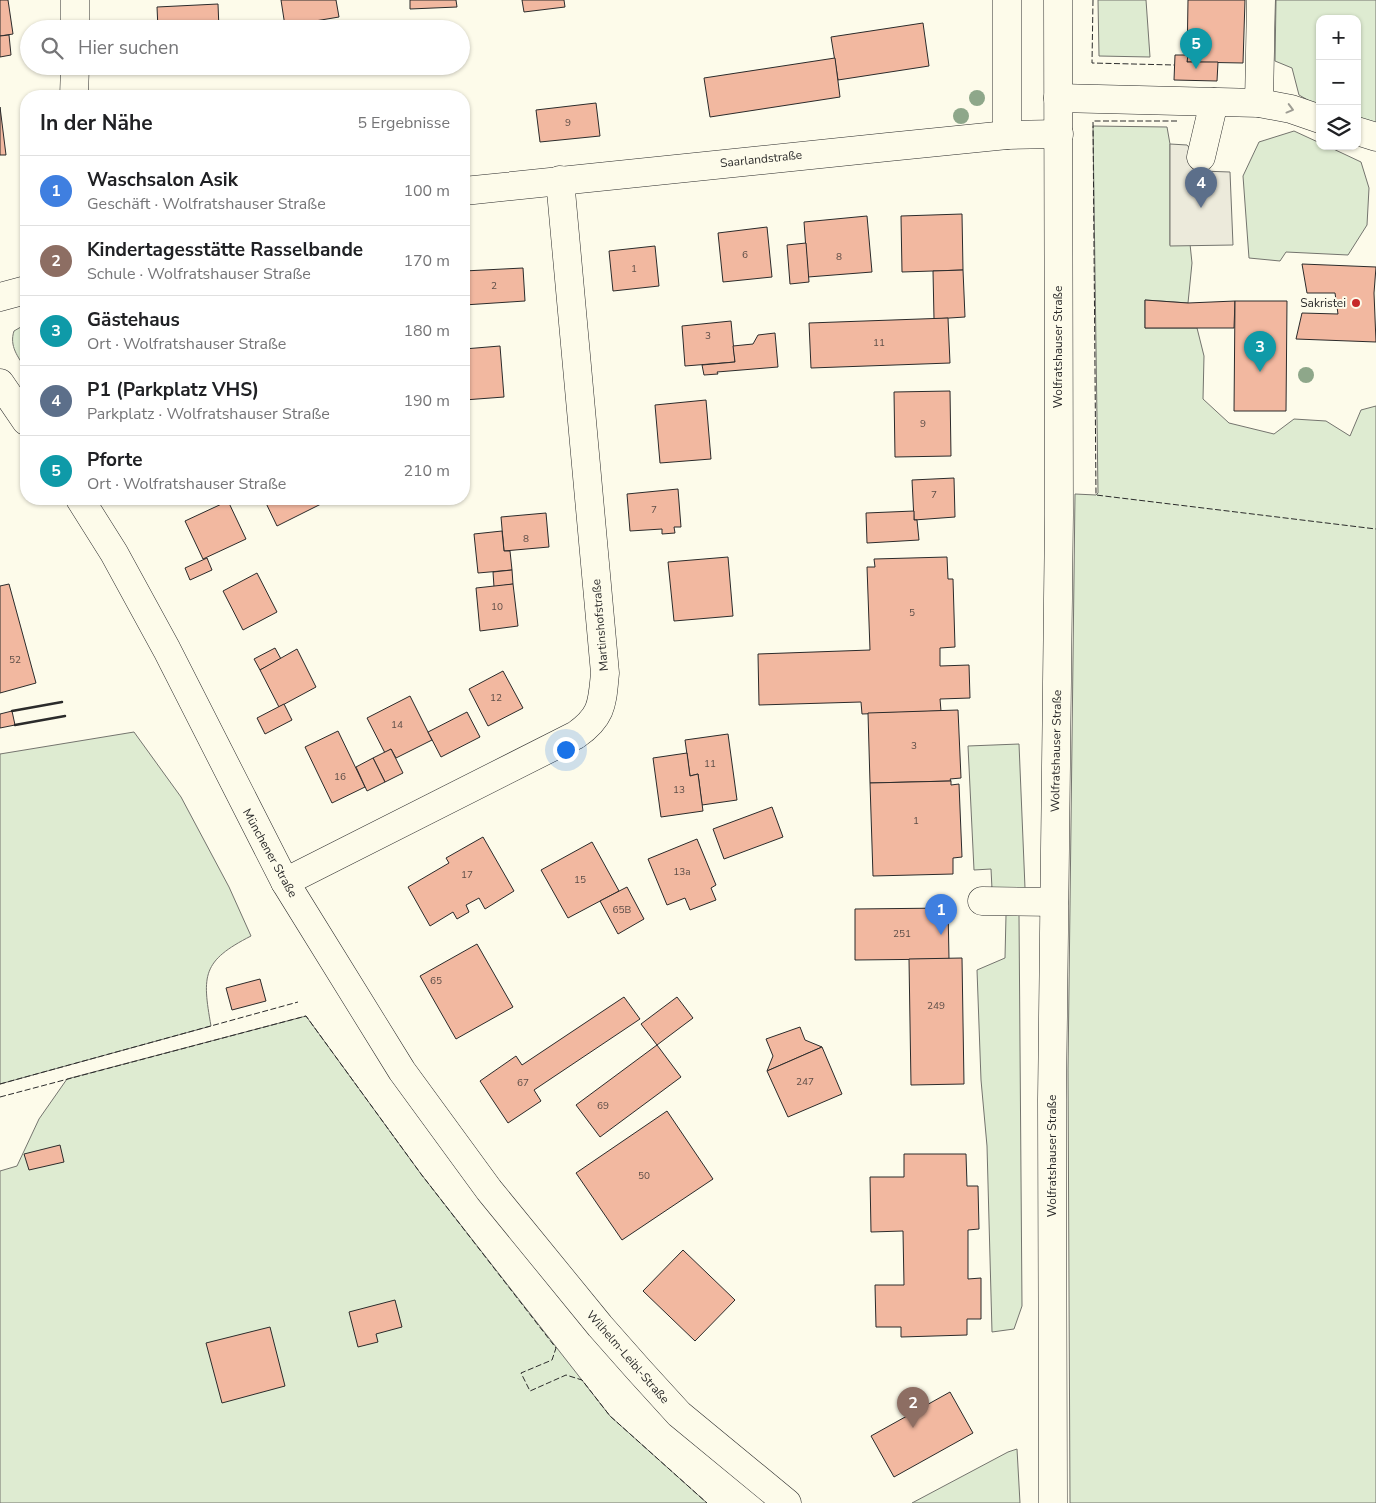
<!DOCTYPE html>
<html lang="de">
<head>
<meta charset="utf-8">
<style>
  body { margin:0; font-family:"Nunito Sans",sans-serif; background:#f6f6f6; color:#202124 }
  .controls { position:absolute; right:15px; top:15px; display:grid; overflow:hidden; border-radius:10px; box-shadow:0 1px 4px #0004 }
  .controls button { width:45px; height:45px; display:grid; place-items:center; padding:0; border:0; border-bottom:1px solid #e0e0e0; background:#fff; color:#202124; font:25px sans-serif }
  .you { position:absolute; left:565px; top:749px; width:18px; height:18px; margin:-12px; border:4px solid #fff; border-radius:50%; background:#1a73e8; box-shadow:0 0 0 8px #1a73e833 }
  .badge { display:grid; place-items:center; width:32px; height:32px; border-radius:50%; background:#0f766e; color:#fff; font-size:16px; font-weight:700 }
  .pin { position:absolute; translate:-50% -41px; filter:drop-shadow(0 1px 2px #0008) }
  .pin::after { content:''; position:absolute; top:26px; width:18px; height:15px; background:inherit; clip-path:polygon(0 0,100% 0,50% 100%) }
  .list { margin:0; padding:0; list-style:none }
  h2 { display:flex; justify-content:space-between; align-items:center; height:65px; margin:0; padding:0 20px; font-size:21px }
  h2 small { font-size:16px; font-weight:400; color:#757577 }
  .list li { display:grid; grid-template-columns:32px 1fr auto; gap:15px; align-items:center; box-sizing:border-box; height:70px; padding:0 20px; border-top:1px solid #e0e0e0 }
  .list b { display:block; font-size:19px; white-space:nowrap }
  .list p { margin:0; font-size:16px; white-space:nowrap; color:#757577 }
  .list em { font-size:16px; font-style:normal; color:#757577 }
  .icon { flex:none; width:28px; height:28px; fill:none; stroke:currentColor; stroke-width:2; stroke-linecap:round; stroke-linejoin:round }
  .map { position:relative; flex:none; width:1376px; height:1503px; overflow:hidden }
  .search { position:absolute; background:#fff; box-shadow:0 1px 4px #0004; left:20px; top:20px; width:450px; height:55px; display:flex; align-items:center; gap:12px; box-sizing:border-box; padding:0 18px; border-radius:28px; color:#757577; font-size:19px }
  .panel { position:absolute; background:#fff; box-shadow:0 1px 4px #0004; left:20px; top:90px; width:450px; height:415px; border-radius:20px }
  .map>svg:first-child { display:block }
  .green { fill:#deebd1; stroke:#74746e }
  .parking { fill:#eceadb; stroke:#74746e }
  .building { fill:#f2b8a0; stroke:#2b2b2b }
  .lines { fill:none; stroke-linecap:round; stroke-linejoin:round }
  .minor-casing { stroke:#2b2b2b; stroke-width:29 }
  .major-casing { stroke:#2b2b2b; stroke-width:29 }
  .minor { stroke:#fdfbea; stroke-width:28 }
  .major { stroke:#fdfbea; stroke-width:28 }
  .fence { stroke:#2b2b2b; stroke-width:1; stroke-dasharray:6 2.5; stroke-linecap:butt }
  .wall { stroke:#2b2b2b; stroke-width:2.5 }
  .tree { fill:#8ea78a }
  .oneway { stroke:#9e9d94 }
  .poi-dot { fill:#c62828; stroke:#fdfbea; stroke-width:2 }
  .labels { text-anchor:middle; dominant-baseline:central; stroke-width:4; stroke-linejoin:round; paint-order:stroke }
  .number-label { font-size:10px; fill:#5d4e48 }
  .street-label { font-size:12px; fill:#2b2b2b; stroke:#fdfbea }
  .poi-label { font-size:12px; fill:#2b2b2b; stroke:#fdfbea; text-anchor:end }
</style>
</head>
<body>
<div class="map">
<svg width="1376" height="1503" viewBox="0 0 1376 1503">
  <rect width="100%" height="100%" fill="#fdfbea"/>
  <g class="green">
    <path d="M1098 0H1146L1150 57 1099 56Z"/>
    <path d="M1276 0H1376V128L1357 122V19H1320V107L1299 95 1292 68 1275 61Z"/>
    <path d="M1093 126 1167 127 1170 144V245L1190 244 1192 263 1188 303 1145 300V328H1197L1204 356 1203 399 1229 423 1274 434 1294 419 1326 421 1350 436 1361 410 1376 406V1503H1070L1068 1070 1075 494 1096 495 1098 493Z"/>
    <path d="M1294 131 1320 143V146H1327L1361 162 1369 188 1367 225 1348 255 1286 252 1280 261 1249 258 1243 176 1259 142Z"/>
    <path d="M26 324V369C18 357 9 346 14 331Z"/>
    <path d="M134 732 181 797 229 887 251 936C202 961 202 975 211 1026L0 1084V754Z"/>
    <path d="M1019 744 1025 888 992 889 991 869 974 870 968 746Z"/>
    <path d="M1019 914 1022 1306 1014 1329 992 1332 987 1146 981 1080 977 970 1005 958 1006 915Z"/>
    <path d="M306 1016 421 1174 610 1416 707 1503H0V1171L17 1166 39 1119 67 1079Z"/>
    <path d="M1017 1449 1020 1503H912L1008 1452Z"/>
  </g>
  <path class="parking" d="M1170 144 1187 145 1201 161V171L1230 172 1233 245 1170 246Z"/>
  <g class="building">
    <path d="M0 0H8L13 34 0 36Z"/>
    <path d="M281 0H336L339 17 285 26Z"/>
    <path d="M410 0H456L457 7 410 9Z"/>
    <path d="M522 0H564L565 7 524 12Z"/>
    <path d="M1188 0H1245L1243 63 1187 62Z"/>
    <path d="M218 4 219 29H158L157 7Z"/>
    <path d="M923 23 929 66 838 80 831 37Z"/>
    <path d="M9 35 11 55 0 57V36Z"/>
    <path d="M1175 55H1188L1187 62H1218L1217 81 1174 80Z"/>
    <path d="M835 58 840 97 710 117 704 78Z"/>
    <path d="M596 103 600 136 540 142 536 110Z"/>
    <path d="M0 107 6 155H0Z"/>
    <path d="M464 111 469 154 464 155Z"/>
    <path d="M962 214 963 270 902 272 901 216Z"/>
    <path d="M867 216 872 272 808 277 804 222Z"/>
    <path d="M767 227 772 277 723 282 718 233Z"/>
    <path d="M806 243 809 282 790 284 787 245Z"/>
    <path d="M655 246 659 286 613 291 609 251Z"/>
    <path d="M1302 264 1376 267 1374 293 1376 342 1296 339 1302 313 1338 314 1335 293H1307Z"/>
    <path d="M523 268 525 301 464 305V271Z"/>
    <path d="M963 270 965 317 934 319 933 271Z"/>
    <path d="M1145 300 1188 303 1235 301 1234 328H1145Z"/>
    <path d="M1235 301H1287L1286 411H1234Z"/>
    <path d="M948 318 950 363 811 368 809 323Z"/>
    <path d="M731 321 735 362 685 366 682 326Z"/>
    <path d="M775 333 778 367 717 372 718 374 704 375 702 365 735 362 733 346 753 344 758 335Z"/>
    <path d="M500 346 504 397 464 400V349Z"/>
    <path d="M950 391 951 456 895 457 894 392Z"/>
    <path d="M706 400 711 459 660 463 655 405Z"/>
    <path d="M954 478 955 517 914 520 912 480Z"/>
    <path d="M678 489 681 527H674L675 533 662 534V529L630 531 627 494Z"/>
    <path d="M264 499H324L325 502 277 526Z"/>
    <path d="M228 501 246 539 203 559 185 521Z"/>
    <path d="M914 511V520H917L919 540 867 543 866 513Z"/>
    <path d="M546 513 549 547 504 551 501 517Z"/>
    <path d="M502 531 504 551H510L512 570 478 573 474 534Z"/>
    <path d="M728 557 733 616 674 621 668 562Z"/>
    <path d="M947 557 948 579H953L955 647 940 648V666L969 665 970 698 940 699 941 711 862 714 861 702 759 705 758 654 870 650 867 567H875L874 559Z"/>
    <path d="M207 558 212 570 190 580 185 568Z"/>
    <path d="M512 570 513 584 494 587 493 572Z"/>
    <path d="M257 573 277 612 243 630 223 591Z"/>
    <path d="M9 584 36 683 0 693V586Z"/>
    <path d="M513 584 518 626 480 631 476 588Z"/>
    <path d="M275 648 281 659 260 670 254 659Z"/>
    <path d="M297 649 316 687 279 707 260 670Z"/>
    <path d="M503 671 523 708 488 726 469 689Z"/>
    <path d="M410 696 432 740 396 758 391 749 385 753 367 718Z"/>
    <path d="M284 704 292 720 265 734 257 718Z"/>
    <path d="M958 710 961 778 950 779 951 781 870 783 868 713Z"/>
    <path d="M12 711 15 725 0 728V714Z"/>
    <path d="M467 712 480 737 441 757 428 732Z"/>
    <path d="M338 731 365 787 332 803 305 747Z"/>
    <path d="M728 734 737 800 702 805 698 774 690 776 685 740Z"/>
    <path d="M391 749 403 773 385 782 373 758Z"/>
    <path d="M687 753 690 776 698 774 703 811 661 817 653 758Z"/>
    <path d="M373 758 385 782 367 791 356 767Z"/>
    <path d="M951 781V785L959 784 962 857 953 858V874L873 876 870 783Z"/>
    <path d="M772 807 783 837 724 859 713 829Z"/>
    <path d="M483 837 514 891 485 909 479 898 466 905 469 912 457 919 453 912 430 926 408 887 449 863 446 858Z"/>
    <path d="M697 839 716 885 711 888 716 900 690 910 685 898 667 905 648 859Z"/>
    <path d="M592 842 619 891 568 918 541 870Z"/>
    <path d="M627 887 644 919 618 934 600 901Z"/>
    <path d="M948 908 949 959 855 960V909Z"/>
    <path d="M477 944 513 1007 456 1039 420 976Z"/>
    <path d="M962 958 964 1084 911 1085 909 959Z"/>
    <path d="M260 979 266 1001 232 1010 226 988Z"/>
    <path d="M624 997 640 1019 534 1090 541 1101 508 1123 480 1081 516 1056 522 1065Z"/>
    <path d="M677 997 693 1018 657 1045 641 1024Z"/>
    <path d="M800 1027 805 1040 822 1047 767 1071 773 1056 766 1039Z"/>
    <path d="M657 1045 681 1077 600 1137 576 1105Z"/>
    <path d="M822 1047 842 1094 788 1117 767 1071Z"/>
    <path d="M667 1111 713 1179 622 1240 576 1173Z"/>
    <path d="M60 1145 64 1162 29 1170 24 1154Z"/>
    <path d="M904 1154H966L967 1186H978L979 1229 968 1230V1279L981 1278V1319H967V1335L901 1337V1327H876L875 1285H904L903 1231 871 1232 870 1177H904Z"/>
    <path d="M683 1250 735 1300 695 1341 643 1291Z"/>
    <path d="M395 1300 402 1327 376 1334 378 1342 358 1347 349 1312Z"/>
    <path d="M270 1327 285 1386 222 1403 206 1343Z"/>
    <path d="M950 1392 973 1433 894 1477 871 1436Z"/>
  </g>
  <g class="lines">
    <g class="minor-casing">
      <g id="minor">
        <path d="M75 29V0"/>
        <path d="M74 96 75 66"/>
        <path d="M1058 98 1259 103 1291 109 1320 119"/>
        <path d="M1259 103 1261 0"/>
        <path d="M1357 131 1376 137"/>
        <path d="M1007 135V0"/>
        <path d="M1201 157 1214 102"/>
        <path d="M464 191 888 147 1007 135 1059 134"/>
        <path d="M0 297 26 290"/>
        <path d="M0 383 26 421"/>
        <path d="M80 499 114 553 167 650 285 882 402 1071 489 1190 600 1326 638 1369 679 1414 787 1503"/>
        <path d="M285 882 576 735C603 716 602 703 605 673L560 180"/>
        <path d="M982 901 1054 902"/>
      </g>
    </g>
    <g class="major-casing">
      <path id="major" d="M1053 1503 1052 1100 1059 515 1058 0"/>
    </g>
    <use href="#minor" class="minor"/>
    <use href="#major" class="major"/>
    <g class="fence">
      <path d="M1093 0 1092 63 1174 65"/>
      <path d="M1177 121H1093L1096 495 1376 529"/>
      <path d="M0 1084 298 1002"/>
      <path d="M0 1097 306 1016 421 1174 556 1348 552 1360 521 1373 530 1391 566 1375 582 1380 610 1416 707 1503"/>
    </g>
    <g class="wall">
      <path d="M12 711 62 702"/>
      <path d="M15 725 65 716"/>
    </g>
  </g>
  <g class="tree">
    <circle cx="977" cy="98" r="8"/>
    <circle cx="961" cy="116" r="8"/>
    <circle cx="1306" cy="375" r="8"/>
  </g>
  <defs><path id="oneway-chevron" d="M-2-3.5L2.5 0L-2 3.5" fill="none" stroke-width="1.6" stroke-linecap="round" stroke-linejoin="round" transform="scale(1.25)"/></defs>
  <use class="oneway" href="#oneway-chevron" transform="translate(1290 109) rotate(15)"/>
  <circle class="poi-dot" cx="1356" cy="303" r="5"/>
  <g class="labels">
    <g class="number-label">
      <text x="568" y="123">9</text>
      <text x="745" y="255">6</text>
      <text x="839" y="257">8</text>
      <text x="634" y="269">1</text>
      <text x="494" y="286">2</text>
      <text x="708" y="336">3</text>
      <text x="879" y="343">11</text>
      <text x="923" y="424">9</text>
      <text x="934" y="495">7</text>
      <text x="654" y="510">7</text>
      <text x="526" y="539">8</text>
      <text x="497" y="607">10</text>
      <text x="912" y="613">5</text>
      <text x="15" y="660">52</text>
      <text x="496" y="698">12</text>
      <text x="397" y="725">14</text>
      <text x="914" y="746">3</text>
      <text x="710" y="764">11</text>
      <text x="340" y="777">16</text>
      <text x="679" y="790">13</text>
      <text x="916" y="821">1</text>
      <text x="682" y="872">13a</text>
      <text x="467" y="875">17</text>
      <text x="580" y="880">15</text>
      <text x="622" y="910">65B</text>
      <text x="902" y="934">251</text>
      <text x="436" y="981">65</text>
      <text x="936" y="1006">249</text>
      <text x="805" y="1082">247</text>
      <text x="523" y="1083">67</text>
      <text x="603" y="1106">69</text>
      <text x="644" y="1176">50</text>
    </g>
    <g class="street-label">
      <text transform="translate(761 159) rotate(-6)">Saarlandstraße</text>
      <text transform="translate(1058 347) rotate(-90)">Wolfratshauser Straße</text>
      <text transform="translate(600 625) rotate(-95)">Martinshofstraße</text>
      <text transform="translate(1056 751) rotate(-89)">Wolfratshauser Straße</text>
      <text transform="translate(270 853) rotate(61)">Münchener Straße</text>
      <text transform="translate(1052 1156) rotate(-90)">Wolfratshauser Straße</text>
      <text transform="translate(628 1357) rotate(49)">Wilhelm-Leibl-Straße</text>
    </g>
    <g class="poi-label">
      <text x="1346" y="303">Sakristei</text>
    </g>
  </g>
</svg>
<div class="controls">
<button>+</button>
<button>−</button>
<button><svg class="icon" aria-label="layers" viewBox="0 0 24 24"><path d="M12 4l9 5-9 5-9-5zM3 14l9 5 9-5"/></svg></button>
</div>
<div class="you"></div>
<div class="pin badge" style="left:941px;top:935px;background:#3f7fe0">1</div>
<div class="pin badge" style="left:913px;top:1428px;background:#8d6e63">2</div>
<div class="pin badge" style="left:1260px;top:372px;background:#0f9aa8">3</div>
<div class="pin badge" style="left:1201px;top:208px;background:#5c6f8a">4</div>
<div class="pin badge" style="left:1196px;top:69px;background:#0f9aa8">5</div>
<div class="search"><svg class="icon" aria-label="search" viewBox="0 0 24 24"><circle cx="10" cy="10" r="6"/><path d="M15 15l6 6"/></svg>Hier suchen</div>
<section class="panel">
<h2>In der Nähe<small>5 Ergebnisse</small></h2>
<ul class="list">
<li><span class="badge" style="background:#3f7fe0">1</span><div><b>Waschsalon Asik</b><p>Geschäft · Wolfratshauser Straße</p></div><em>100 m</em></li>
<li><span class="badge" style="background:#8d6e63">2</span><div><b>Kindertagesstätte Rasselbande</b><p>Schule · Wolfratshauser Straße</p></div><em>170 m</em></li>
<li><span class="badge" style="background:#0f9aa8">3</span><div><b>Gästehaus</b><p>Ort · Wolfratshauser Straße</p></div><em>180 m</em></li>
<li><span class="badge" style="background:#5c6f8a">4</span><div><b>P1 (Parkplatz VHS)</b><p>Parkplatz · Wolfratshauser Straße</p></div><em>190 m</em></li>
<li><span class="badge" style="background:#0f9aa8">5</span><div><b>Pforte</b><p>Ort · Wolfratshauser Straße</p></div><em>210 m</em></li>
</ul>
</section>
</div>
</body>
</html>
